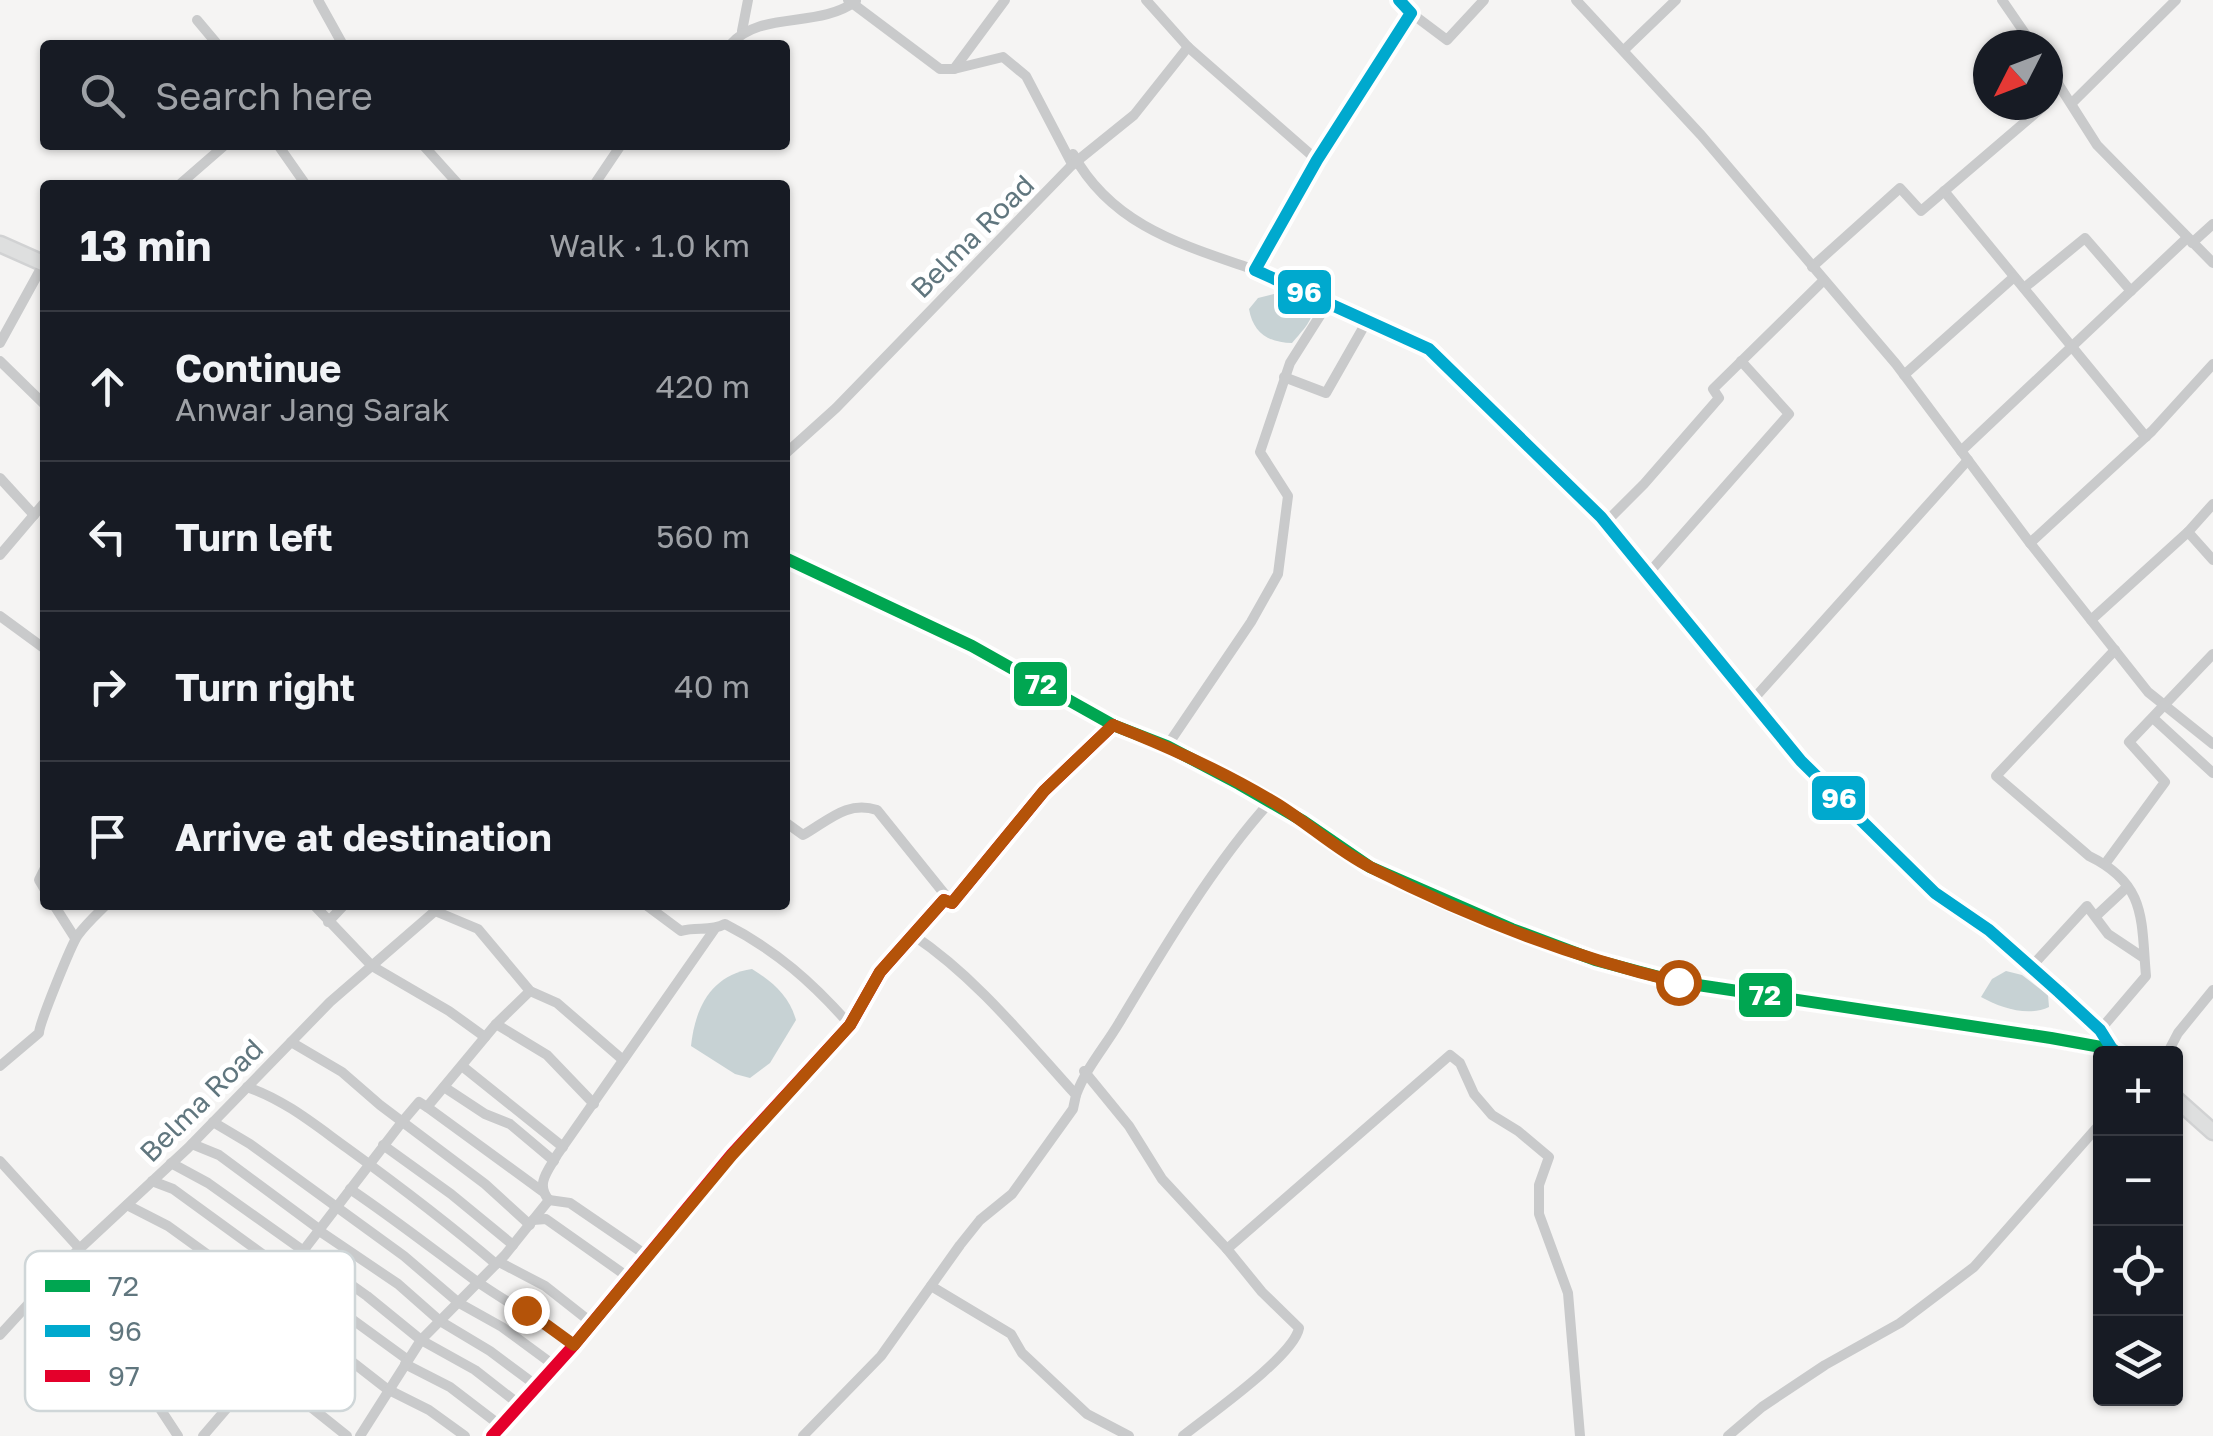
<!DOCTYPE html>
<html lang="en">
<head>
<meta charset="utf-8">
<style>
  body { margin:0; font-family:"Golos Text",sans-serif; background:#242831; color:#f1f3f6 }
  .controls { position:absolute; right:30px; bottom:30px; display:grid; overflow:hidden; border-radius:10px; box-shadow:0 2px 8px #0004 }
  .controls button { width:90px; height:90px; display:grid; place-items:center; padding:0; border:0; border-bottom:2px solid #363941; background:#171b24; color:#f1f3f6; font:50px sans-serif }
  .compass { position:absolute; left:1973px; top:30px; width:90px; height:90px; border-radius:50%; background:#171b24; box-shadow:0 2px 8px #0004; rotate:228deg }
  .stop { position:absolute; width:30px; height:30px; margin:-22px; border:8px solid #b45309; border-radius:50%; background:#fff }
  .stop.end { background:#b45309; border-color:#fff; box-shadow:0 2px 10px #0008 }
  .list { margin:0; padding:0; list-style:none }
  h2 { display:flex; justify-content:space-between; align-items:center; height:130px; margin:0; padding:0 40px; font-size:42px }
  h2 small { font-size:32px; font-weight:400; color:#9ea1a6 }
  .list li { display:grid; grid-template-columns:65px 1fr auto; gap:30px; align-items:center; box-sizing:border-box; height:150px; padding:0 40px; border-top:2px solid #363941 }
  .list b { display:block; font-size:38px; white-space:nowrap }
  .list p { margin:0; font-size:32px; white-space:nowrap; color:#9ea1a6 }
  .list em { font-size:32px; font-style:normal; color:#9ea1a6 }
  .icon { flex:none; width:55px; height:55px; fill:none; stroke:currentColor; stroke-width:2; stroke-linecap:round; stroke-linejoin:round }
  .map { position:relative; flex:none; width:2213px; height:1436px; overflow:hidden }
  .search { position:absolute; background:#171b24; box-shadow:0 2px 8px #0004; left:40px; top:40px; width:750px; height:110px; display:flex; align-items:center; gap:25px; box-sizing:border-box; padding:0 35px; border-radius:10px; color:#9ea1a6; font-size:38px }
  .panel { position:absolute; background:#171b24; box-shadow:0 2px 8px #0004; left:40px; top:180px; width:750px; height:730px; border-radius:10px }
  .map>svg:first-child { display:block }
  .water { fill:#c7d2d4 }
  .lines { fill:none; stroke-linecap:round; stroke-linejoin:round }
  .secondary-casing { stroke:#d1d2d3; stroke-width:19 }
  .street { stroke:#c9cacb; stroke-width:10 }
  .secondary { stroke:#dedfdf; stroke-width:14 }
  .bus-1-casing { stroke:#fff; stroke-width:20 }
  .bus-2-casing { stroke:#fff; stroke-width:20 }
  .bus-3-casing { stroke:#fff; stroke-width:20 }
  .bus-1 { stroke:#00a651; stroke-width:12 }
  .bus-2 { stroke:#00a9ce; stroke-width:12 }
  .bus-3 { stroke:#e4002b; stroke-width:12 }
  .route { stroke:#b45309; stroke-width:12 }
  .labels { text-anchor:middle; dominant-baseline:central; stroke-width:10; stroke-linejoin:round; paint-order:stroke }
  .street-label { font-size:28px; fill:#60767e; stroke:#fff }
  .key { fill:#fff; stroke:#cfd6d8; stroke-width:2.5 }
  .key-label { font-size:28px; fill:#60767e }
  .line-badge { stroke:#fff; stroke-width:4 }
  .badge-label { font-size:28px; text-anchor:middle; font-weight:bold; fill:#fff }
</style>
</head>
<body>
<div class="map">
<svg width="2213" height="1436" viewBox="0 0 2213 1436">
  <rect width="100%" height="100%" fill="#f5f4f3"/>
  <g class="water">
    <path d="M1289 290 1315 302C1313 321 1304 329 1292 343 1269 343 1253 333 1249 309L1258 298Z"/>
    <path d="M752 969C773 982 789 996 796 1020L770 1063 750 1078 735 1074 691 1046C695 1008 711 975 752 969Z"/>
    <path d="M2006 971 2022 975 2048 995 2049 1007C2028 1017 2001 1008 1981 997L1992 979Z"/>
  </g>
  <g class="lines">
    <g class="secondary-casing">
      <g id="secondary">
        <path d="M0 244 45 264"/>
        <path d="M785 558 972 646 1113 725 1167 746 1239 784 1303 821 1370 867 1512 929 1595 960 1678 982 2051 1038 2112 1049 2120 1054"/>
        <path d="M2176 1099 2213 1132"/>
      </g>
    </g>
    <g class="street">
      <path d="M318 0 343 45"/>
      <path d="M848 0 940 69H954L1005 0"/>
      <path d="M1146 0 1188 47 1317 160"/>
      <path d="M1399 0 1411 13 1317 160 1255 270 1429 349 1601 517 1801 761 1935 893 1989 930 2059 992 2100 1030 2112 1049"/>
      <path d="M1576 0 1701 135 1896 364 2030 543 2148 692 2213 744"/>
      <path d="M2002 0 2033 45"/>
      <path d="M1411 13 1447 40 1484 0"/>
      <path d="M197 20 218 45"/>
      <path d="M742 31 748 0"/>
      <path d="M730 45C760 10 819 29 856 1"/>
      <path d="M1624 50 1676 0"/>
      <path d="M2048 68 2097 145 2213 263"/>
      <path d="M954 69 1003 57 1026 76 1072 164"/>
      <path d="M2072 103 2176 0"/>
      <path d="M278 145 306 185"/>
      <path d="M423 145 459 185"/>
      <path d="M1072 165 1073 154C1112 226 1183 245 1255 270"/>
      <path d="M179 185 225 145"/>
      <path d="M594 185 621 145"/>
      <path d="M1944 191 2146 437"/>
      <path d="M2192 243 2213 224"/>
      <path d="M1812 267 1900 188 1921 211 2045 105"/>
      <path d="M2024 288 2085 238 2131 291"/>
      <path d="M0 343 44 263"/>
      <path d="M0 361 45 405"/>
      <path d="M1904 375 2014 277"/>
      <path d="M1284 377 1326 393 1367 321"/>
      <path d="M1961 451 2187 238"/>
      <path d="M785 454 836 408 1072 165 1134 115 1188 47"/>
      <path d="M0 478 34 515"/>
      <path d="M2213 504 2188 532 2213 560"/>
      <path d="M1605 523 1644 484 1719 398 1713 389 1824 280"/>
      <path d="M2030 543 2152 431 2213 364"/>
      <path d="M0 555 45 502"/>
      <path d="M1647 575 1789 414 1741 361"/>
      <path d="M0 616 45 649"/>
      <path d="M2091 620 2188 532"/>
      <path d="M1750 703 1968 460"/>
      <path d="M2153 718 2213 773"/>
      <path d="M1167 746 1251 622 1278 574 1288 496 1260 452 1290 363 1328 303"/>
      <path d="M785 822 803 835C828 821 847 800 877 810L951 902"/>
      <path d="M2105 864 2165 782 2129 742 2213 654"/>
      <path d="M45 868 39 880 45 890"/>
      <path d="M54 905 75 938"/>
      <path d="M314 905 372 966 449 1011 485 1037"/>
      <path d="M646 905 681 931C697 926 710 932 725 924 776 950 813 983 850 1025"/>
      <path d="M435 911 478 929 530 991 557 1003 623 1060"/>
      <path d="M2096 916 2127 887"/>
      <path d="M328 922 344 905"/>
      <path d="M2031 967 2087 906 2108 934 2144 958"/>
      <path d="M496 1024 547 1055 594 1104"/>
      <path d="M2100 1030 2146 976C2141 920 2147 884 2089 856L1996 776 2115 650"/>
      <path d="M291 1042 342 1072 380 1105 485 1184 530 1225"/>
      <path d="M2167 1054 2178 1033 2213 990"/>
      <path d="M0 1066 39 1033C39 1024 72 943 78 935 86 924 96 915 106 905"/>
      <path d="M462 1066 563 1147"/>
      <path d="M1084 1071 1129 1126 1162 1179 1227 1249 1450 1055 1460 1063 1474 1094 1492 1115 1518 1131 1549 1157 1539 1185V1214L1568 1293 1580 1436"/>
      <path d="M247 1087C285 1100 315 1125 347 1148 398 1185 448 1223 496 1264"/>
      <path d="M444 1087 485 1114 510 1124 554 1161"/>
      <path d="M1076 1095C1086 1068 1104 1048 1119 1023 1162 951 1215 862 1271 801"/>
      <path d="M427 1107 542 1191"/>
      <path d="M213 1122 250 1144 404 1256 459 1303 502 1327 555 1366"/>
      <path d="M192 1144 219 1155 319 1229"/>
      <path d="M383 1145 451 1194 513 1245"/>
      <path d="M0 1161 80 1249"/>
      <path d="M171 1163 208 1183 367 1296 421 1340 475 1370 520 1405"/>
      <path d="M152 1181 173 1189 408 1360"/>
      <path d="M350 1189C393 1218 434 1250 476 1281 508 1303 542 1322 574 1345"/>
      <path d="M549 1200 570 1203 646 1255"/>
      <path d="M127 1205 168 1226 301 1322 387 1389 429 1410 465 1436"/>
      <path d="M533 1220 546 1219 628 1277"/>
      <path d="M318 1230 398 1284 440 1321 490 1351 537 1386"/>
      <path d="M499 1262 545 1286 592 1323"/>
      <path d="M61 1268 90 1302 178 1436"/>
      <path d="M931 1286 1011 1334 1022 1353 1087 1414 1129 1436"/>
      <path d="M267 1298 402 1122 419 1102 427 1107 496 1024 530 991"/>
      <path d="M0 1335 75 1253 188 1148 330 1002 442 905"/>
      <path d="M405 1364 450 1387 501 1426"/>
      <path d="M262 1368 347 1436"/>
      <path d="M203 1436 301 1322"/>
      <path d="M360 1436 421 1340 505 1255 549 1200C535 1184 548 1171 557 1155L714 930"/>
      <path d="M492 1436 574 1345 731 1155 850 1025 880 972 944 900 952 903 1044 791 1113 725"/>
      <path d="M803 1436 881 1356 960 1245 980 1220 1012 1194 1073 1109 1076 1095C1025 1039 977 978 913 935"/>
      <path d="M1183 1436C1209 1415 1294 1356 1299 1328L1262 1292 1227 1249"/>
      <path d="M1728 1436 1762 1407 1825 1365 1900 1323 1974 1267 2100 1124"/>
    </g>
    <use href="#secondary" class="secondary"/>
    <g class="bus-1-casing">
      <path id="bus-1" d="M785 558 972 646 1113 725 1167 746 1239 784 1303 821 1370 867 1512 929 1595 960 1678 982 2051 1038 2112 1049 2120 1054"/>
    </g>
    <g class="bus-2-casing">
      <path id="bus-2" d="M1399 0 1411 13 1317 160 1255 270 1429 349 1601 517 1801 761 1935 893 1989 930 2059 992 2100 1030 2112 1049"/>
    </g>
    <g class="bus-3-casing">
      <path id="bus-3" d="M492 1436 574 1345 731 1155 850 1025 880 972 944 900 952 903 1044 791 1113 725"/>
    </g>
    <use href="#bus-1" class="bus-1"/>
    <use href="#bus-2" class="bus-2"/>
    <use href="#bus-3" class="bus-3"/>
  </g>
  <g class="lines">
    <path class="route" d="M526 1310 574 1345 732 1155 850 1025 880 972 944 900 952 903 1044 791 1113 725C1169 747 1226 773 1277 804 1309 824 1338 851 1372 868 1468 917 1573 957 1678 982"/>
  </g>
  <g class="labels">
    <g class="street-label">
      <text transform="translate(972 236) rotate(-45)">Belma Road</text>
      <text transform="translate(201 1100) rotate(-45)">Belma Road</text>
    </g>
  </g>
  <rect x="25" y="1251" width="330" height="160" rx="15" class="key"/>
  <rect x="45" y="1280" width="45" height="12" fill="#00a651"/>
  <rect x="45" y="1325" width="45" height="12" fill="#00a9ce"/>
  <rect x="45" y="1370" width="45" height="12" fill="#e4002b"/>
  <g class="key-label">
    <text x="108" y="1296">72</text>
    <text x="108" y="1341">96</text>
    <text x="108" y="1386">97</text>
  </g>
  <g class="line-badge">
    <rect x="1276" y="268" width="57" height="48" rx="10" fill="#00a9ce"/>
    <rect x="1012" y="660" width="57" height="48" rx="10" fill="#00a651"/>
    <rect x="1810" y="774" width="57" height="48" rx="10" fill="#00a9ce"/>
    <rect x="1737" y="971" width="57" height="48" rx="10" fill="#00a651"/>
  </g>
  <g class="badge-label">
    <text x="1304" y="302">96</text>
    <text x="1041" y="694">72</text>
    <text x="1839" y="808">96</text>
    <text x="1765" y="1005">72</text>
  </g>
</svg>
<div class="controls">
<button>+</button>
<button>−</button>
<button><svg class="icon" aria-label="locate" viewBox="0 0 24 24"><circle cx="12" cy="12" r="6"/><path d="M12 2v4M12 18v4M2 12h4M18 12h4"/></svg></button>
<button><svg class="icon" aria-label="layers" viewBox="0 0 24 24"><path d="M12 4l9 5-9 5-9-5zM3 14l9 5 9-5"/></svg></button>
</div>
<svg class="compass" viewBox="-18 -18 36 36"><path d="M0-13l5 13h-10z" fill="#e53935"/><path d="M0 13l5-13h-10z" fill="#9ea1a6"/></svg>
<div class="stop" style="left:1678px;top:982px"></div>
<div class="stop end" style="left:526px;top:1310px"></div>
<div class="search"><svg class="icon" aria-label="search" viewBox="0 0 24 24"><circle cx="10" cy="10" r="6"/><path d="M15 15l6 6"/></svg>Search here</div>
<section class="panel">
<h2>13 min<small>Walk · 1.0 km</small></h2>
<ul class="list">
<li><svg class="icon" aria-label="ahead" viewBox="0 0 24 24"><path d="M12 20V5M6 11l6-6 6 6"/></svg><div><b>Continue</b><p>Anwar Jang Sarak</p></div><em>420 m</em></li>
<li><svg class="icon" aria-label="left" viewBox="0 0 24 24"><path d="M17 20v-9H6M10 6l-5 5 5 5"/></svg><div><b>Turn left</b></div><em>560 m</em></li>
<li><svg class="icon" aria-label="right" viewBox="0 0 24 24"><path d="M7 20v-9h11M14 6l5 5-5 5"/></svg><div><b>Turn right</b></div><em>40 m</em></li>
<li><svg class="icon" aria-label="arrive" viewBox="0 0 24 24"><path d="M6 21V4h12l-3 4 3 4H6"/></svg><div><b>Arrive at destination</b></div></li>
</ul>
</section>
</div>
</body>
</html>
